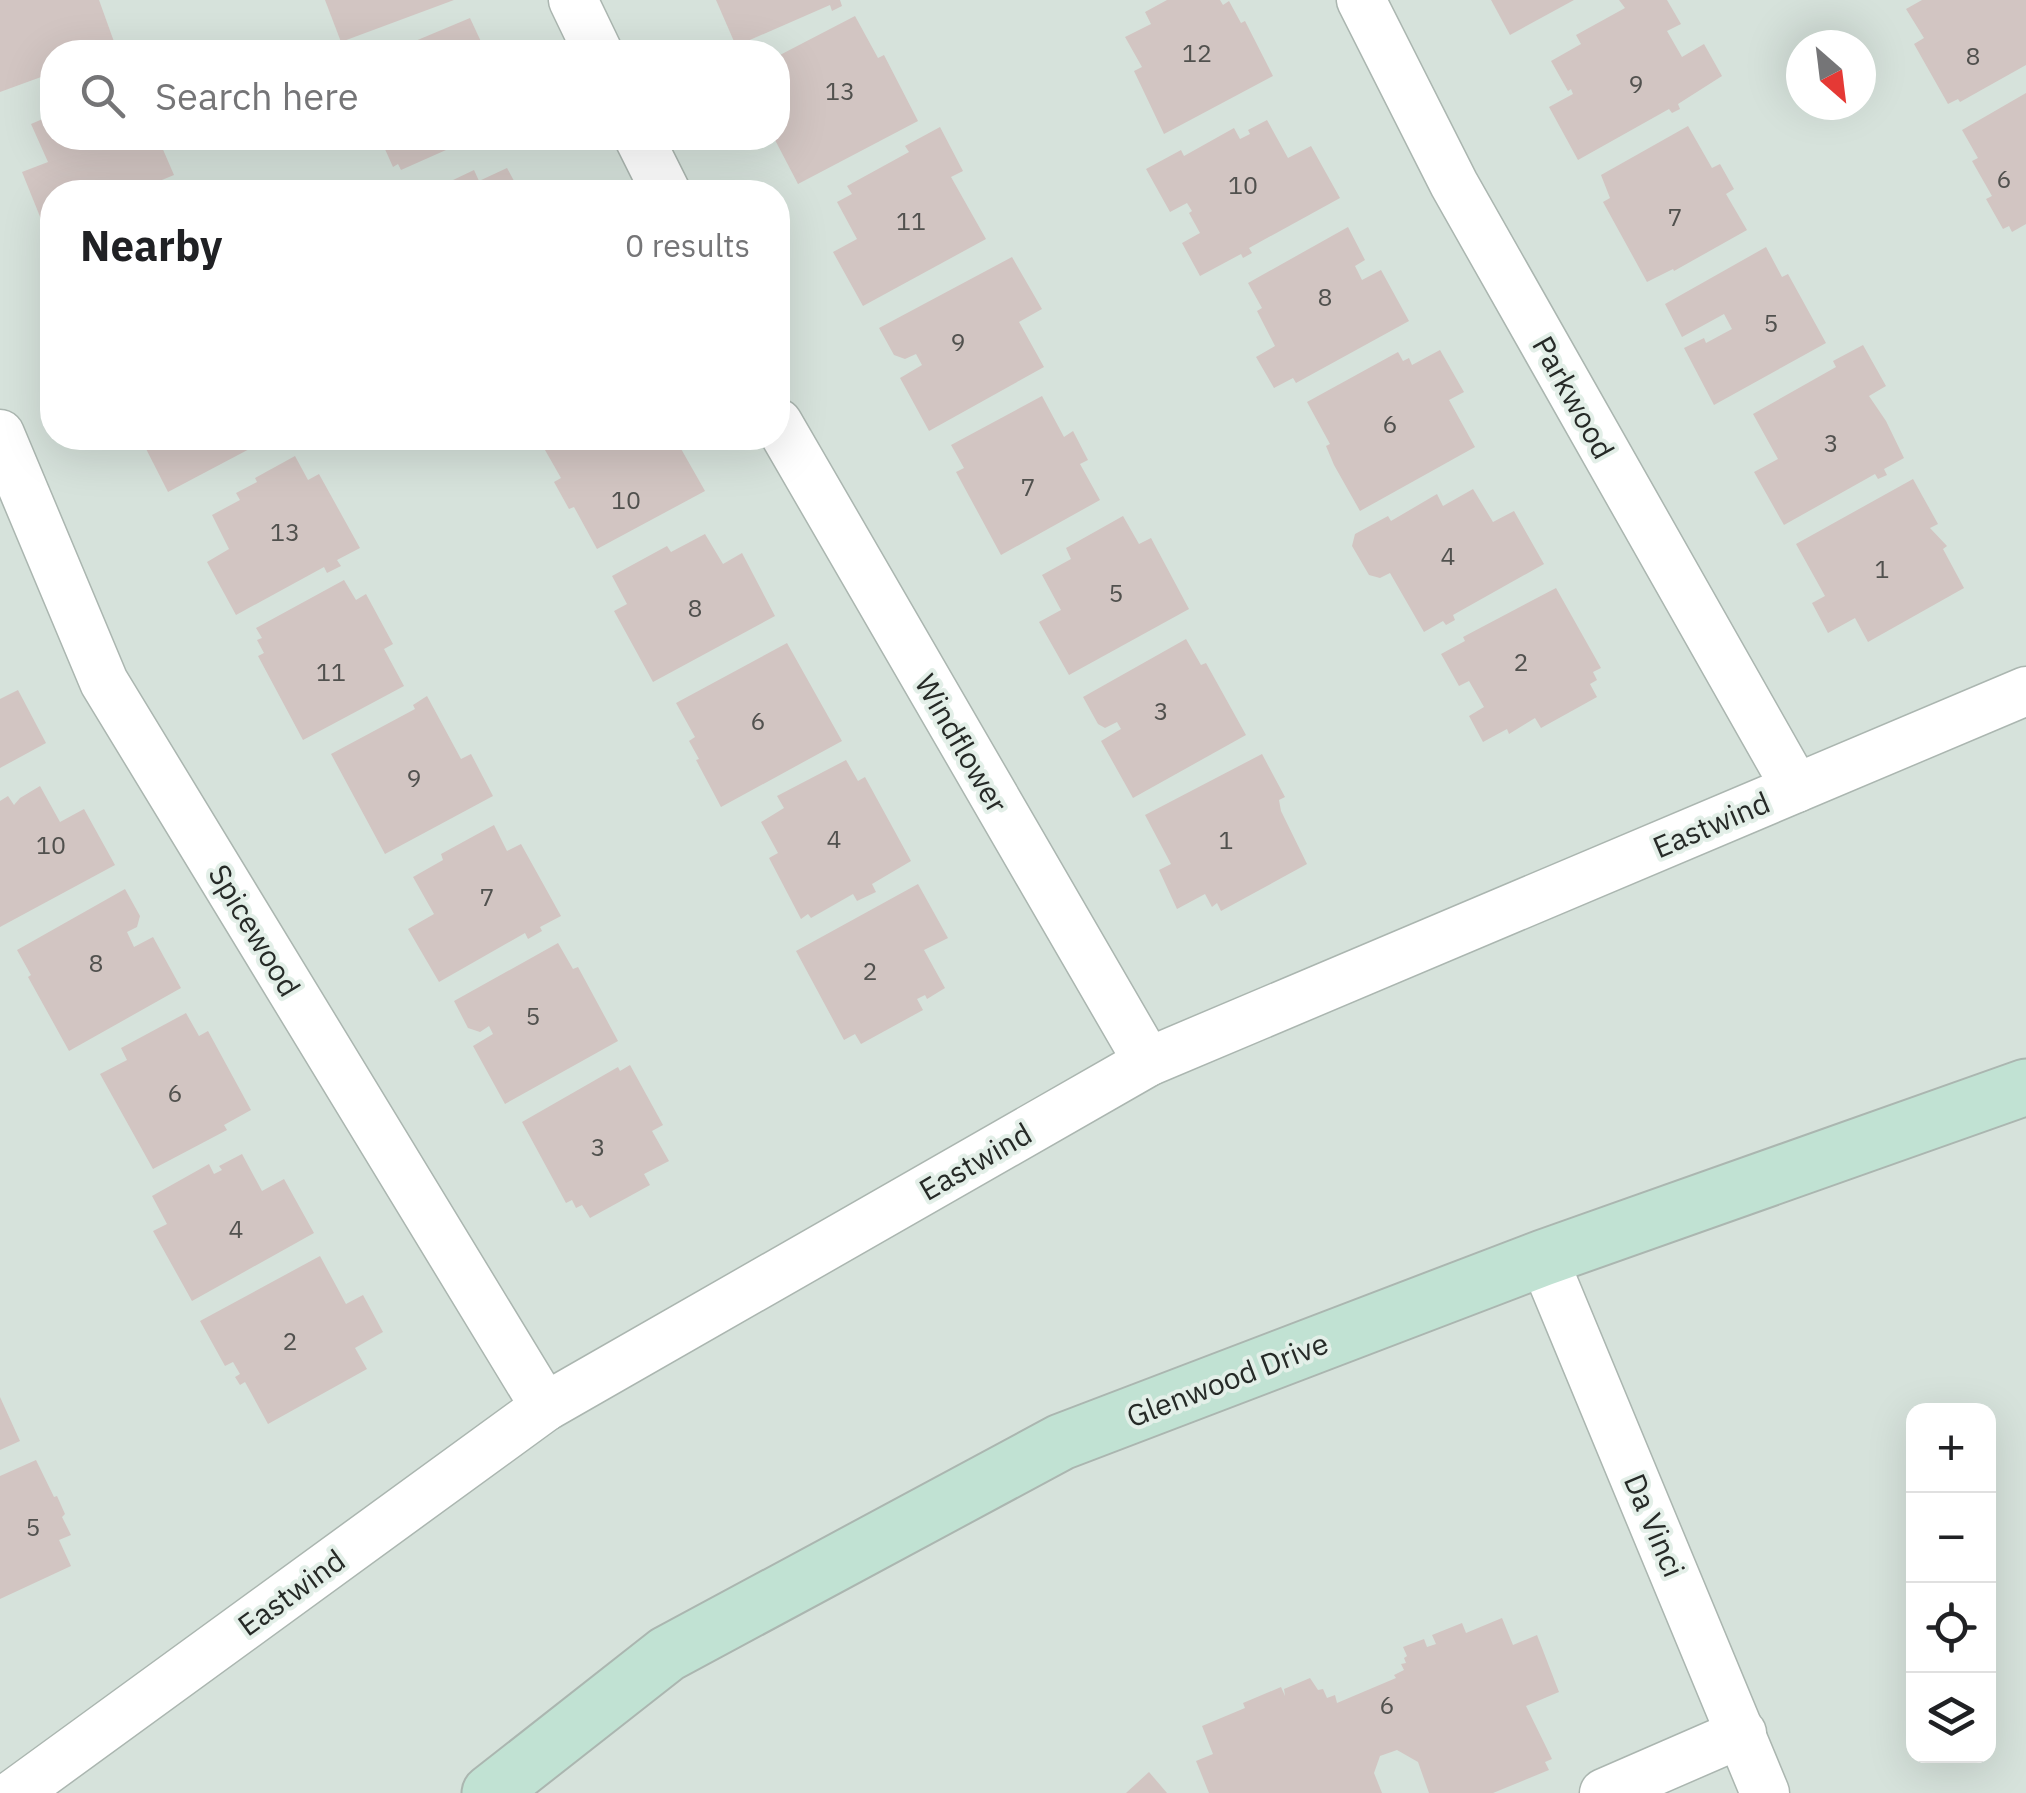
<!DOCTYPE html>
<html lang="en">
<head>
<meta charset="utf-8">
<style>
  body { margin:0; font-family:"IBM Plex Sans",sans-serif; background:#f6f6f6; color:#202124 }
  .controls { position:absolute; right:30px; bottom:30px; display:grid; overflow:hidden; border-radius:20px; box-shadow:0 10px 40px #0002 }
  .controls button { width:90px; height:90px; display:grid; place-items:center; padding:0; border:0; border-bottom:2px solid #e0e0e0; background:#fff; color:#202124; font:50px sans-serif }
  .compass { position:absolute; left:1786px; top:30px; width:90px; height:90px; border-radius:50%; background:#fff; box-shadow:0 10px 40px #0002; rotate:152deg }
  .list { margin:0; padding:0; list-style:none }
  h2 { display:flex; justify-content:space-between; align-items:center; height:130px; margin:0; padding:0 40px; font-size:42px }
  h2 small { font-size:32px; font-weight:400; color:#757577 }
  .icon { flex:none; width:55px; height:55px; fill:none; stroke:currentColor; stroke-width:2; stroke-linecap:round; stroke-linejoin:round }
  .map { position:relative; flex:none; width:2026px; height:1793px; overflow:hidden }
  .search { position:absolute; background:#fff; box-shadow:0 10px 40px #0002; left:40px; top:40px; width:750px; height:110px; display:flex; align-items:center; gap:25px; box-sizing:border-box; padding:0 35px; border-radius:40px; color:#757577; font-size:38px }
  .panel { position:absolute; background:#fff; box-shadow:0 10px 40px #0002; left:40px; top:180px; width:750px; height:270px; border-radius:40px }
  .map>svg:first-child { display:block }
  .building { fill:#d2c5c2 }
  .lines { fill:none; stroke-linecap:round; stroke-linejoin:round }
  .minor-casing { stroke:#abb6b0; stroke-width:51 }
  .secondary-casing { stroke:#abb6b0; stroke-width:59 }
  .minor { stroke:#fff; stroke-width:48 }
  .secondary { stroke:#c1e2d3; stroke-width:55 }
  .labels { text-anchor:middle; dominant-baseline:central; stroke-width:8; stroke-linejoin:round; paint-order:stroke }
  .number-label { font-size:25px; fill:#51514e }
  .street-label { font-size:30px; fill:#262a27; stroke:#e3efe8 }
</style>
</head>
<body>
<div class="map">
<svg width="2026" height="1793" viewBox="0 0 2026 1793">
  <rect width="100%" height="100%" fill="#d6e2db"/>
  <g class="building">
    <path d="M0 0H99L117 50 52 52V73L0 92Z"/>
    <path d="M325 0H454L341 42Z"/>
    <path d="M716 0H840L842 6 832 11 830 5 736 46Z"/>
    <path d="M1167 0H1220L1223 5 1229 1 1241 23 1245 21 1273 76 1164 134 1134 71 1142 67 1125 37 1151 24 1145 12Z"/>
    <path d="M1491 0H1574L1510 35Z"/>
    <path d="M1619 0H1667L1681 24 1667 31 1682 57 1704 44 1722 76 1678 104 1680 109 1672 113 1669 109 1578 160 1549 107 1573 94 1571 89 1568 91 1551 61 1581 44 1576 35 1625 8Z"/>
    <path d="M1922 0H2026V65L1960 102 1958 99 1948 104 1914 44 1924 38 1906 9Z"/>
    <path d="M855 16 878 58 884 55 918 121 798 184 774 138H778V56Z"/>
    <path d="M470 18 483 46 480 52H389Z"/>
    <path d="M2026 93V224L2012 232 2009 226 2003 229 1986 199 1992 196 1972 161 1978 158 1962 130Z"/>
    <path d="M52 115V138H158L174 175 133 192H52V226L45 229 22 172 48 162 31 124Z"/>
    <path d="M1267 120 1288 158 1311 146 1340 198 1249 248 1252 253 1243 258 1241 254 1200 276 1182 243 1200 233 1189 213 1192 211 1187 203 1170 212 1146 169 1181 150 1184 156 1234 128 1240 139 1250 134 1248 130Z"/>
    <path d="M1688 126 1712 168 1720 164 1734 189 1726 194 1747 230 1674 271 1673 269 1647 282 1603 202 1610 198 1601 175Z"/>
    <path d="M940 127 963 171 951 177 986 239 863 306 833 252 857 239 837 202 852 194 847 186 909 152 905 146Z"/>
    <path d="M380 138H473L401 170 398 164 393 167Z"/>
    <path d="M507 168 520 192H428L474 170 479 181Z"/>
    <path d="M1348 227 1365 260 1355 266 1362 280 1381 270 1409 321 1296 383 1293 378 1274 388 1256 357 1275 346 1257 311 1262 308 1248 283Z"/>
    <path d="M1766 247 1782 277 1788 274 1826 343 1714 405 1684 348 1704 338 1706 343 1732 329 1724 314 1682 337 1665 304Z"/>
    <path d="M1012 257 1042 309 1019 322 1044 367 929 431 900 378 922 365 916 354 905 359 894 355 879 328Z"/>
    <path d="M1863 345 1886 386 1869 396 1886 421 1904 458 1884 469 1887 475 1878 479 1875 474 1784 525 1754 472 1778 459 1753 414 1836 367 1833 361Z"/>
    <path d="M1440 350 1464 392 1449 400 1475 447 1360 511 1334 465 1326 446 1330 444 1307 402 1398 352 1403 361 1409 358 1412 365Z"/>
    <path d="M1042 396 1064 437 1073 431 1088 460 1080 464 1100 500 1001 555 956 472 964 468 951 445Z"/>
    <path d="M143 438H270L168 492 141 439Z"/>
    <path d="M567 438H651L658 450 676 440 705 491 597 549 574 507 569 509 554 482 561 478 545 450Z"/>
    <path d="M295 456 308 480 319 474 360 548 337 560 341 566 327 573 324 567 236 615 207 562 229 549 212 515 240 500 236 493 257 482 255 478Z"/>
    <path d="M1913 479 1938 524 1930 528 1947 546 1943 549 1964 588 1868 642 1855 618 1828 633 1812 603 1825 596 1796 544Z"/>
    <path d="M1473 489 1493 522 1514 511 1544 564 1453 615 1455 620 1446 625 1443 621 1424 632 1390 573 1380 578 1369 575 1352 546 1355 534 1388 516 1391 521 1437 494 1443 506Z"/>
    <path d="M1123 516 1139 544 1151 538 1189 609 1069 675 1039 622 1061 610 1042 575 1071 559 1066 548Z"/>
    <path d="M705 534 723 564 742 553 775 616 653 682 614 611 627 604 612 576 667 546 671 552Z"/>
    <path d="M344 580 356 600 366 594 393 644 384 649 404 686 303 740 258 656 264 653 257 640 262 638 256 628Z"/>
    <path d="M1556 588 1601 668 1593 672 1597 680 1590 684 1597 697 1541 728 1535 718 1509 734 1507 729 1483 742 1469 716 1484 707 1469 681 1459 686 1441 654 1465 641 1463 637Z"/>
    <path d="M1186 639 1201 665 1206 663 1246 735 1133 798 1101 741 1121 729 1117 722 1105 728 1098 724 1083 697Z"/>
    <path d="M787 643 842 741 721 807 696 760 699 759 689 741 695 737 676 703Z"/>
    <path d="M18 690 46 743 0 768V699Z"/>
    <path d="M427 696 461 759 471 754 493 796 385 854 331 754 415 709 413 705Z"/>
    <path d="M1262 754 1285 797 1279 800 1281 811 1307 864 1221 911 1217 903 1212 907 1205 894 1177 909 1159 870 1171 864 1145 815Z"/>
    <path d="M846 760 858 781 865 777 911 861 872 884 876 892 857 901 853 894 811 918 808 914 801 919 769 858 778 853 761 822 784 808 777 796Z"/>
    <path d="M40 786 60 822 84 809 115 865 0 927V801L8 796 14 805 20 798Z"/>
    <path d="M494 825 507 851 521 844 561 916 540 927 542 931 528 939 525 933 439 982 408 929 434 914 413 877 443 860 441 854Z"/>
    <path d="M918 884 948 938 924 950 945 988 927 999 925 995 917 999 923 1010 861 1044 855 1034 844 1040 796 951Z"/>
    <path d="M125 889 140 916 137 927 127 932 134 947 153 937 181 988 69 1051 28 977 31 975 17 950Z"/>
    <path d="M558 943 573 969 578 967 618 1041 505 1104 473 1046 493 1034 489 1026 480 1032 468 1028 454 1001Z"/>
    <path d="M186 1013 199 1036 208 1031 251 1110 224 1125 227 1130 153 1169 100 1074 127 1060 121 1048Z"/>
    <path d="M630 1065 663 1125 652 1131 669 1161 644 1174 650 1185 590 1218 582 1205 576 1208 572 1200 566 1203 522 1122 618 1067 620 1071Z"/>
    <path d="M242 1154 262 1191 284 1179 314 1233 192 1301 153 1231 167 1224 152 1196 209 1164 214 1174 222 1170 219 1166Z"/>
    <path d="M320 1256 346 1304 363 1295 383 1332 355 1348 367 1369 268 1424 245 1382 240 1385 235 1377 240 1374 233 1362 225 1366 200 1321Z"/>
    <path d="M0 1397 20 1441 0 1450Z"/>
    <path d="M36 1460 54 1497 57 1496 65 1514 62 1517 71 1535 59 1540 71 1566 0 1599V1476Z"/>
    <path d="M1502 1618 1513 1645 1537 1635 1559 1692 1526 1706 1552 1759 1545 1762 1549 1770 1493 1793H1429L1418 1762 1397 1750 1380 1756 1374 1773 1382 1793H1209L1196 1761 1213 1754 1202 1726 1245 1708 1243 1703 1281 1687 1285 1696 1284 1689 1310 1678 1318 1690 1323 1689 1327 1698 1335 1695 1337 1703 1396 1678 1394 1675 1404 1670 1401 1664 1406 1663 1404 1658 1407 1656 1403 1647 1424 1639 1427 1647 1436 1644 1432 1635 1462 1623 1466 1633Z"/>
    <path d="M1149 1772 1167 1793H1126Z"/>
  </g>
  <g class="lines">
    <g class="minor-casing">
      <g id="minor">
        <path d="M573 0 598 52"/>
        <path d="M1361 0 1454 184 1796 788"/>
        <path d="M639 138 666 192"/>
        <path d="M778 423 1148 1062"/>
        <path d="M0 434 104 682 545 1407"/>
        <path d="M1543 1258 1765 1793"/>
        <path d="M15 1793 545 1407 1148 1062 2026 691"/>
        <path d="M1604 1793 1742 1733"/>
      </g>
    </g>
    <g class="secondary-casing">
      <path id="secondary" d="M490 1793 667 1654 1061 1442 1543 1258 2026 1087"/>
    </g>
    <use href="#minor" class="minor"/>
    <use href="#secondary" class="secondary"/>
  </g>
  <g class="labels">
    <g class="number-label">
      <text x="1197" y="52">12</text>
      <text x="1973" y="55">8</text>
      <text x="1636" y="83">9</text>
      <text x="840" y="90">13</text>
      <text x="2004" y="178">6</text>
      <text x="1243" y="184">10</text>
      <text x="1675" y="216">7</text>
      <text x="911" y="220">11</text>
      <text x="1325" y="296">8</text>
      <text x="1771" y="322">5</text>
      <text x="958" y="341">9</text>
      <text x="1390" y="423">6</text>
      <text x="1831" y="442">3</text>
      <text x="1028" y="486">7</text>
      <text x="626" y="499">10</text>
      <text x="285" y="531">13</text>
      <text x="1448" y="555">4</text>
      <text x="1882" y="568">1</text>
      <text x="1116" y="592">5</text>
      <text x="695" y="607">8</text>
      <text x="1521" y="661">2</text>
      <text x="331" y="671">11</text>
      <text x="1161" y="710">3</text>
      <text x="758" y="720">6</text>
      <text x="414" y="777">9</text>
      <text x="834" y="838">4</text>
      <text x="1226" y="839">1</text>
      <text x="51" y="844">10</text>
      <text x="487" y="896">7</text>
      <text x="96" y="962">8</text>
      <text x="870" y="970">2</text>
      <text x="533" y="1015">5</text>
      <text x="175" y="1092">6</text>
      <text x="598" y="1146">3</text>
      <text x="236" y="1228">4</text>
      <text x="290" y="1340">2</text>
      <text x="33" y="1526">5</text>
      <text x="1387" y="1704">6</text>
    </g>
    <g class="street-label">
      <text transform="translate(1574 397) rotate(61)">Parkwood</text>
      <text transform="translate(962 743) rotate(60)">Windflower</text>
      <text transform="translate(1711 824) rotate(-23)">Eastwind</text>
      <text transform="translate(255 930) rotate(59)">Spicewood</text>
      <text transform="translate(975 1161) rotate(-30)">Eastwind</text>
      <text transform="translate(1227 1379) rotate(-21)">Glenwood Drive</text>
      <text transform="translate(1655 1525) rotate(67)">Da Vinci</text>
      <text transform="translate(291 1592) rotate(-36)">Eastwind</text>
    </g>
  </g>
</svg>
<div class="controls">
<button>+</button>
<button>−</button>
<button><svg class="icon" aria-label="locate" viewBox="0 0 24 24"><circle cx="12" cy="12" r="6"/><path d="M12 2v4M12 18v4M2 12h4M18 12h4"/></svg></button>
<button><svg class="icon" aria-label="layers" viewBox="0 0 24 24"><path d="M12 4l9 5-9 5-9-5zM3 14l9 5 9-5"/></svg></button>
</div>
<svg class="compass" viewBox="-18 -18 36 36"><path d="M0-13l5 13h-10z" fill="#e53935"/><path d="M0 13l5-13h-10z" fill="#757577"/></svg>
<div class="search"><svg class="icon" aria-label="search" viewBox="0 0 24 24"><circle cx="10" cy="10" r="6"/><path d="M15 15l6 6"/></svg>Search here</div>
<section class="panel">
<h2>Nearby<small>0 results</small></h2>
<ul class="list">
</ul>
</section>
</div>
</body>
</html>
